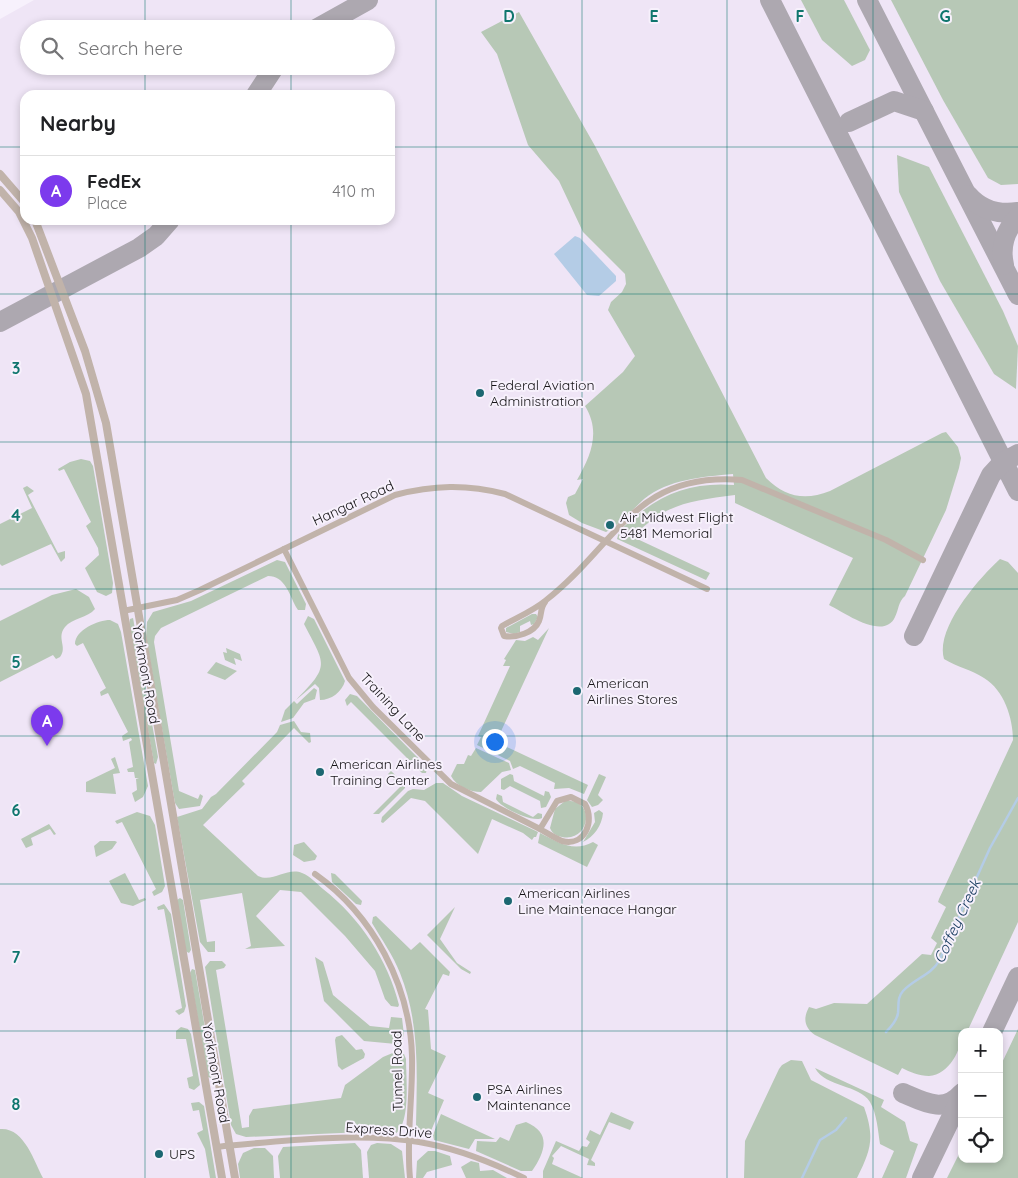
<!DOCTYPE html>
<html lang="en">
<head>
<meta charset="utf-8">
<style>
  body { margin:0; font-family:Quicksand,sans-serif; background:#f6f6f6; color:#202124 }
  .controls { position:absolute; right:15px; bottom:15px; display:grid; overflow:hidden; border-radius:10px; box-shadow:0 2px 8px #0003 }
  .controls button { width:45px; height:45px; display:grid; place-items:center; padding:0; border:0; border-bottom:1px solid #e0e0e0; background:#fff; color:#202124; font:25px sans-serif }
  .you { position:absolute; left:494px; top:741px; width:18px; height:18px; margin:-12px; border:4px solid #fff; border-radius:50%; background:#1a73e8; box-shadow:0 0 0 8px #1a73e833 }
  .badge { display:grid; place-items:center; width:32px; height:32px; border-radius:50%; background:#7c3aed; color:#fff; font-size:16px; font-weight:700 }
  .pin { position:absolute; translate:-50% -41px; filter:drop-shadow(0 1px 2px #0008) }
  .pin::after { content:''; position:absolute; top:26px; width:18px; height:15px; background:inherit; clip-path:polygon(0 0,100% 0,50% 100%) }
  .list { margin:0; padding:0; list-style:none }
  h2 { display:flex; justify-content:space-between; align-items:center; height:65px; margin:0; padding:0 20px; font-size:21px }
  h2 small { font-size:16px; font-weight:400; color:#757577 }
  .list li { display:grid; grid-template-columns:32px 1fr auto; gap:15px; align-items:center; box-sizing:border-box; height:70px; padding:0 20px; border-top:1px solid #e0e0e0 }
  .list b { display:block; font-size:19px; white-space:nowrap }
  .list p { margin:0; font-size:16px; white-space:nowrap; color:#757577 }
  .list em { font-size:16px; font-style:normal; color:#757577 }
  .icon { flex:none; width:28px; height:28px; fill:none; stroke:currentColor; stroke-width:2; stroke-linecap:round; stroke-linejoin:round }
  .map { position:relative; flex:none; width:1018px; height:1178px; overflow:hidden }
  .search { position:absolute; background:#fff; box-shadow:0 2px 8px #0003; left:20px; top:20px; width:375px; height:55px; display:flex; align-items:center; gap:12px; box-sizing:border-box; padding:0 18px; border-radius:28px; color:#757577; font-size:19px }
  .panel { position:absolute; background:#fff; box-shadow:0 2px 8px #0003; left:20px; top:90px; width:375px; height:135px; border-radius:15px }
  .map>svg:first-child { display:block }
  .built { fill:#efe5f6; fill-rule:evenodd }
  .green { fill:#b7c8b6 }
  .water { fill:#b4cce6 }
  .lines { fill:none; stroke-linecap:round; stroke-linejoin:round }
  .stream { stroke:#b4cce6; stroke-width:2.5 }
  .taxiway { stroke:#ada8b0; stroke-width:20 }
  .minor { stroke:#c1b3aa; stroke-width:6 }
  .tertiary { stroke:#c1b3aa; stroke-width:8 }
  .grid { fill:none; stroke:#0f766e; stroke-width:1; stroke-opacity:0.55 }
  .poi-dot { fill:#1c6771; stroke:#f7f1fc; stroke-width:2 }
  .labels { text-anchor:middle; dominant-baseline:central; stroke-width:4; stroke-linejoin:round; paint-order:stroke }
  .poi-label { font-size:14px; fill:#171518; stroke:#f7f1fc; text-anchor:start }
  .street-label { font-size:14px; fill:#171518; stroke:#f7f1fc }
  .water-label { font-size:15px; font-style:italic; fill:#163a5e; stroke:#f7f1fc }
  .grid-label { font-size:16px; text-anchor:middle; font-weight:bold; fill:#0f766e; stroke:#f7f1fc; stroke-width:4; stroke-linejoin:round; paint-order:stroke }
</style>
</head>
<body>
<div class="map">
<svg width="1018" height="1178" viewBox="0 0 1018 1178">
  <rect width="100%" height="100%" fill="#f7f1fc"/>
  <path class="built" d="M34 0H1018V1178H0V19ZM29 29H386V66H29ZM25 95H390V220H25ZM962 1032H999V1159H962Z"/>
  <g class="green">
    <path d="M801 0H844L870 50 865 60 852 66 822 40Z"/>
    <path d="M891 0H1018V184L1001 185 988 178 943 100Z"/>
    <path d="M519 12 595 146 766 478C785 497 805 501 830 491L942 433 946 432 958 447 961 458 959 468 946 510 905 596C898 602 899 609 895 617 884 641 845 613 829 605L853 558 735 503V495C691 501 665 503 633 537L710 573 706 580 617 539C619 529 627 524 634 518 663 492 695 482 734 485L733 474C702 477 669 479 644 499 632 510 620 524 606 532L582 523 569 515 566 503 568 497 575 494 583 479 577 480C591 455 601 432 585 406L623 372 635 356 608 310 611 302 622 292 626 284 625 274 583 232 559 181 528 145 497 54 481 32Z"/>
    <path d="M897 155 929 167 1003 311 1018 346 1016 389 994 374 940 281 899 192Z"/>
    <path d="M81 459 90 461 93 466 113 583 112 593 106 596 97 592 85 568 99 555 98 548 86 526 91 522 64 469 59 471 58 469 70 462Z"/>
    <path d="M27 486 34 491 28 495 58 553 65 551V558L61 562 51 544 2 566 0 564V524L32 508 23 488Z"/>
    <path d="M1000 559 1008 562 1018 573V922L967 1032H962C962 1049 949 1075 929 1076 919 1076 910 1072 902 1068L898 1075 815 1035C804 1027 803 1018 809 1007L816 1009 834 1003 867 1004 922 954 931 955 937 943 931 938 946 907 938 902 939 899 1013 740C1013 718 1004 690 984 678 972 670 957 667 944 659 935 629 978 579 1000 559Z"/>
    <path d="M277 560 285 562 306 604 305 610H298L296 607C289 594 285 576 268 576L161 628 155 636 154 642 179 791 198 799 200 794 203 796 200 806 179 809 175 803 146 637 147 622 153 612 191 601Z"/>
    <path d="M76 589 89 597 95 609C88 618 72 618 65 627 56 638 68 647 60 657L56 659 53 655 0 682V621L52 595Z"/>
    <path d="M532 614H536L538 617 534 624 531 625 530 621 520 626V632L514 634 506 632V628Z"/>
    <path d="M308 616 314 619 345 681C342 692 331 700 320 700L319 688 315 684 296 700C331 665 325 665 304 624Z"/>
    <path d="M133 618 158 757 156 764 154 763 129 625 130 619Z"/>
    <path d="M110 620 118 624 121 632 148 786 143 797 135 802 132 793 137 790 136 779 139 778H135L134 772H128L127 769 133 767 129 742 132 740 131 738 123 741 122 736 128 732 108 693 101 696 100 692 106 688 83 643 77 646 75 644C75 630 98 620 110 620Z"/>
    <path d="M549 628 496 742 588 785 584 794 569 788 554 789 555 783 520 766 513 769 510 761 477 745 481 737 478 736 510 666H503L506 660 504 659 516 640 525 641 533 637 538 640Z"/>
    <path d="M226 648 240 654 242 661 234 658 236 665 225 660 223 652 227 653Z"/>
    <path d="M216 662 237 671 225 680 207 673Z"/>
    <path d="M314 688 317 690 315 699 304 703 293 718 281 722 285 710 294 701 297 704Z"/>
    <path d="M350 694 357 696 427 767 426 773H422L351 702 347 706 345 700Z"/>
    <path d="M294 721 301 732 310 733 311 742 309 743 294 728 242 781 245 784 203 825 258 876C273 883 287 867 302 873 310 876 317 884 323 889 360 918 388 960 399 1005L398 1007 391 1006 385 999 375 971 345 936 301 892 280 890 256 916 285 946 245 949 251 946 242 893 200 900 207 942 215 941V952H208L200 942 177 817 202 809 211 797 216 794 277 732 280 725Z"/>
    <path d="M476 748 509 763 511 770 502 772 481 792C470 792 456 786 451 776L457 764H464L468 755 471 756Z"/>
    <path d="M115 757 120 773 113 774 116 794 86 792V782L115 768 111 759Z"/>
    <path d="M391 771 405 784V788L379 814H373L400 787 388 774Z"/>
    <path d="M510 774 513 775 514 781 544 796 545 791 549 792 551 797 546 807 541 808 540 801 510 786 504 790 501 789V779Z"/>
    <path d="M599 774 606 777 598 795 603 800 598 805 592 807 587 800Z"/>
    <path d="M436 783H443L462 796 538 832 536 837H534L532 840 523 833 492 819 478 854 425 801 411 798 383 823 381 822 382 817 408 791 413 789 424 790Z"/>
    <path d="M497 794 502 796 503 802 533 817 538 813 542 814V818C533 823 501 808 496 799Z"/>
    <path d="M565 801C597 798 590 843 562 837 556 836 552 833 550 828L555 809Z"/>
    <path d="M599 810 603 813C602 825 594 837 583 842L595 822 594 813Z"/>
    <path d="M137 812 150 816 155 825 165 886 162 892 154 896 152 892 156 889 122 822 117 824 115 821Z"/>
    <path d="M49 824 56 834 54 835 50 829 31 838 33 845 26 848 21 839Z"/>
    <path d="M540 833C558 842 573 853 593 842L598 845 587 867 538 843Z"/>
    <path d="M100 841H115L117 842 112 849 96 857 94 846Z"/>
    <path d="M304 842 317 856 315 860 304 862 293 855 294 845Z"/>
    <path d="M125 873 139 900 145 898 146 900 133 906 121 903 109 881Z"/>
    <path d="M331 873 335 874 362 901 361 905 356 904 332 882Z"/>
    <path d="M180 898 183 900 191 950 189 953 185 951 177 900Z"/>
    <path d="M164 904 171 914 186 1006 184 1012 179 1015 175 1011 182 1008 164 909 158 910 157 907Z"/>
    <path d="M455 907 440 939 457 963 471 972 470 974 461 969 427 935Z"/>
    <path d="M376 916 411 950 420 942 450 972 449 976 443 974 425 1009 428 1010 431 1049 446 1056 428 1093 444 1100 428 1138 420 1134 416 1125C417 1073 420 1023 400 973 393 955 382 940 372 923L373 917Z"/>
    <path d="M315 957 323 962 333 995 370 1026 389 1028 391 1017 402 1018 404 1035 401 1042 396 1044 364 1041 324 1001Z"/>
    <path d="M210 961H222L226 965 224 968 216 970 242 1128 249 1127V1116L253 1109 341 1098 345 1085 383 1057 395 1052 404 1054 406 1059C406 1077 411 1124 395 1134L364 1132 246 1137 236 1134 231 1125 205 967Z"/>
    <path d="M192 969 195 970 213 1074 211 1078 208 1077 190 973Z"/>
    <path d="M181 1027 188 1029 191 1034 200 1085 194 1090 189 1088 187 1078 193 1076 186 1039H176V1031Z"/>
    <path d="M1018 1029V1178H947L962 1148V1159H999V1069Z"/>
    <path d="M342 1035 356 1050 362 1049 365 1054 364 1058 342 1070 338 1066 335 1040 336 1037Z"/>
    <path d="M791 1060 802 1061 811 1080 864 1107C875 1138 871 1150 857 1178H744L745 1141 779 1069 782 1065Z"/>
    <path d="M815 1068 884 1100 881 1107 905 1122 910 1141 918 1144 906 1178H882L894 1151 880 1144C878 1131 877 1114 870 1102 859 1084 826 1088 815 1068Z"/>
    <path d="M199 1102 204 1106 216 1178H210L205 1149 197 1133 203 1130 199 1110 193 1111 191 1103Z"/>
    <path d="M611 1112 634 1122 630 1130 609 1122 591 1160 595 1163V1166L587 1165 589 1159 561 1146 552 1156 554 1158 552 1164 583 1178H543V1171L556 1141 579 1151 582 1146 587 1147 590 1142 586 1139 590 1130 600 1135Z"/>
    <path d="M441 1114 495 1139H475L469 1149 434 1140 433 1135Z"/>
    <path d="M526 1122C552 1133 545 1152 532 1171H521L476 1151 477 1141 496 1142 500 1137 509 1141 516 1125Z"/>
    <path d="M0 1129C24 1127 34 1161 43 1178H0Z"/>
    <path d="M355 1143 361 1150 363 1178H280L278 1156 283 1147Z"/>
    <path d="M377 1143 391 1144 402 1151 405 1178H369L367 1152 371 1145Z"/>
    <path d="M265 1148 273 1156 274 1178H240L238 1164 243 1153 254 1148Z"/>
    <path d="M428 1151H435L450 1156 452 1165 427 1172 423 1178H416L417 1161Z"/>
    <path d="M471 1161 479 1163 480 1171 493 1170 507 1178H466L461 1167Z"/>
  </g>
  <path class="water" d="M575 236 580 238 616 276V281L599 296 587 295 554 254Z"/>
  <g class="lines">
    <g class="stream">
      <path d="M886 1032C891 1027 897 1020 898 1013 899 1004 897 998 903 991 914 979 931 975 939 961L990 848 1018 798"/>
      <path d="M802 1178 820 1140 836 1130 846 1118"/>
    </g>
    <g class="taxiway">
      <path d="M770 0 1018 491"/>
      <path d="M867 0 1018 295"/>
      <path d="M316 29 368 0"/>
      <path d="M256 95 275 66"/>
      <path d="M849 122 894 101 924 111"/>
      <path d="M968 195C981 210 999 215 1018 212"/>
      <path d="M1004 265C1000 247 1005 230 1018 217"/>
      <path d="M0 322 139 248 156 236 170 220"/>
      <path d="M914 636 991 475 1003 462 1018 454"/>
      <path d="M992 1032 1018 977"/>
      <path d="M903 1093C924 1102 944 1114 962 1093"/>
      <path d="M922 1178 962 1095"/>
    </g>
    <g class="minor">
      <path d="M284 549 349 678 373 707 451 784 540 829"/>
      <path d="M545 602C540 608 542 614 539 621 534 633 516 638 504 636L501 628 502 626C516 618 533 611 545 601 617 545 634 471 742 480L886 540 923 560"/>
      <path d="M123 611 177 600 200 590 395 495C433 485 467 484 505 494L707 589"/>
      <path d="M571 797 585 804C595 821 585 847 562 841 555 838 547 833 540 829L557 801Z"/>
      <path d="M315 874C373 915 410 985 412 1056 413 1096 406 1138 410 1178"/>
      <path d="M216 1147C278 1141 359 1132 419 1142 456 1148 491 1162 524 1178"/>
    </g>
    <g class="tertiary">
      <path d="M0 174 25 203"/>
      <path d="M0 190 19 212 32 238 86 394 222 1178"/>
      <path d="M35 220 85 351 106 423 235 1178"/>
    </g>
  </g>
  <path class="grid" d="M145 0V29M291 0V29M436 0V1178M582 0V1178M727 0V1178M873 0V1178M145 66V95M291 66V95M0 147H25M390 147H1018M145 220V1178M291 220V1178M0 294H1018M0 442H1018M0 589H1018M0 736H1018M0 884H1018M0 1031H1018"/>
  <g class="poi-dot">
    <circle cx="480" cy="393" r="5"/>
    <circle cx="610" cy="525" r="5"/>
    <circle cx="577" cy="691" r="5"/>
    <circle cx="320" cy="772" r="5"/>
    <circle cx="508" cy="901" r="5"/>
    <circle cx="477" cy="1097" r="5"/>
    <circle cx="159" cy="1154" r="5"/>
  </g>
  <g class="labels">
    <g class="poi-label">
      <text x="490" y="385">Federal Aviation<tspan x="490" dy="16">Administration</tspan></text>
      <text x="620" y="517">Air Midwest Flight<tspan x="620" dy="16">5481 Memorial</tspan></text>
      <text x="587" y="683">American<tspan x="587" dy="16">Airlines Stores</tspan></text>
      <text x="330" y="764">American Airlines<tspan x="330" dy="16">Training Center</tspan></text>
      <text x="518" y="893">American Airlines<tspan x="518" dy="16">Line Maintenace Hangar</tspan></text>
      <text x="487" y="1089">PSA Airlines<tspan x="487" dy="16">Maintenance</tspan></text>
      <text x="169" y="1154">UPS</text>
    </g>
    <g class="street-label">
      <text transform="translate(353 503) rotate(-25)">Hangar Road</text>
      <text transform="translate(146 674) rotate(80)">Yorkmont Road</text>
      <text transform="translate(393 707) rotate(47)">Training Lane</text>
      <text transform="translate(397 1071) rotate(-91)">Tunnel Road</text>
      <text transform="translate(216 1073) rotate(80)">Yorkmont Road</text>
      <text transform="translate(389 1130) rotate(4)">Express Drive</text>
    </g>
    <g class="water-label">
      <text transform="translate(957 921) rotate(-65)">Coffey Creek</text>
    </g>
  </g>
  <g class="grid-label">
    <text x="509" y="22">D</text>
    <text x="654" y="22">E</text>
    <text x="800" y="22">F</text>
    <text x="945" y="22">G</text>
    <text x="16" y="374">3</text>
    <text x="16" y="521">4</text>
    <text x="16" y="668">5</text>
    <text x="16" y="816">6</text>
    <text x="16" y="963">7</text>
    <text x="16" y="1110">8</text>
  </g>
</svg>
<div class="controls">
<button>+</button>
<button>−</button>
<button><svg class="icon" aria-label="locate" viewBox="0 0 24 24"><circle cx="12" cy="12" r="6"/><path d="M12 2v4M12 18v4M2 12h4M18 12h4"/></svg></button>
</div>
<div class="you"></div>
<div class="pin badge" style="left:47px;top:746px">A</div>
<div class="search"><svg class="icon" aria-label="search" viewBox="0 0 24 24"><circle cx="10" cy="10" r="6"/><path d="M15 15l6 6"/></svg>Search here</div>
<section class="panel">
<h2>Nearby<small></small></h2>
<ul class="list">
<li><span class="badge">A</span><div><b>FedEx</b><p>Place</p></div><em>410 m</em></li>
</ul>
</section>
</div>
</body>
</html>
